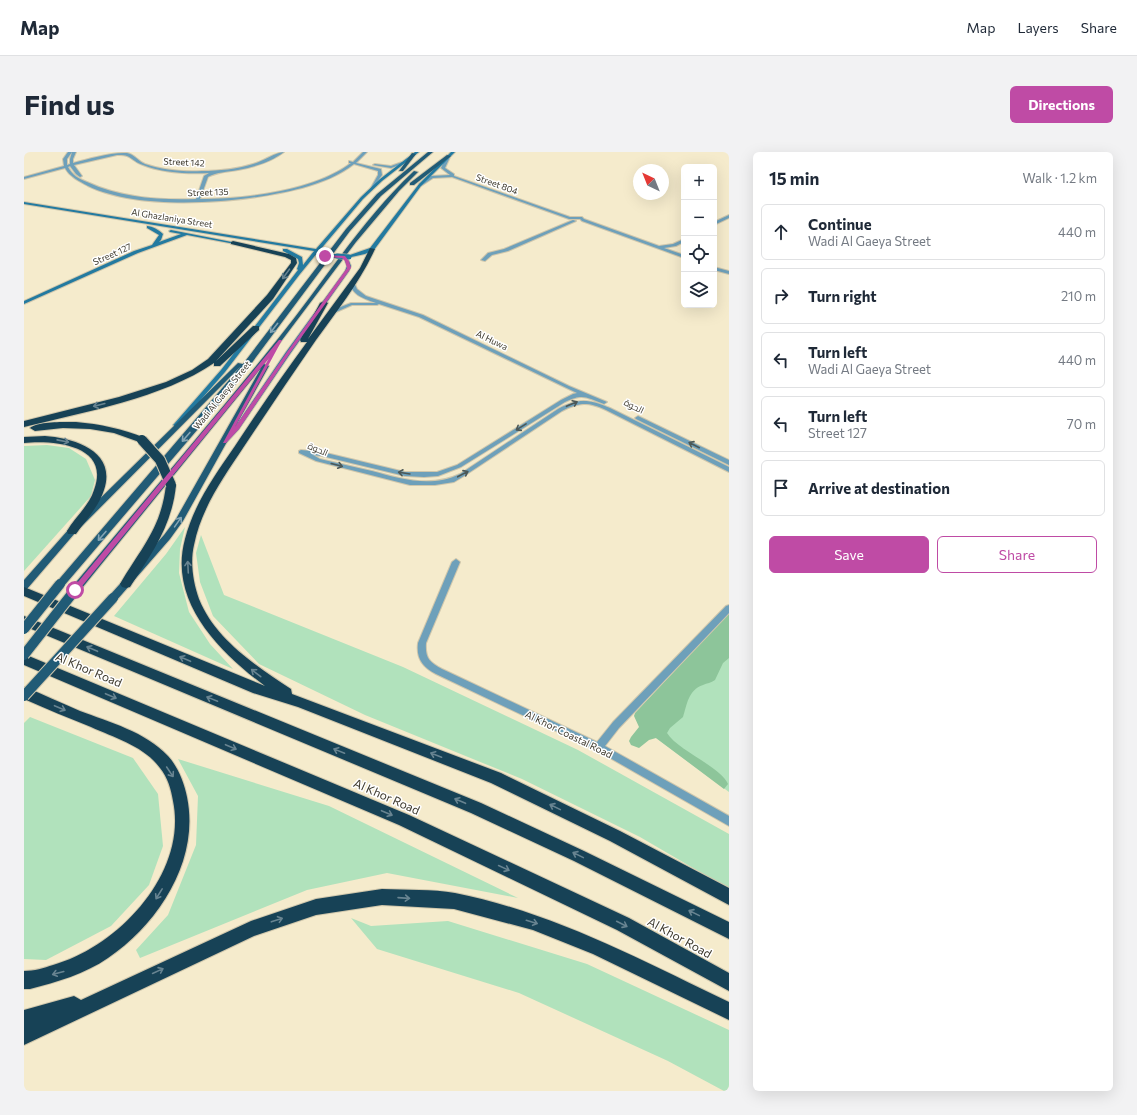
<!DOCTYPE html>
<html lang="en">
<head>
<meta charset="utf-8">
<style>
  body { margin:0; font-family:Commissioner,Cairo,sans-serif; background:#f2f2f3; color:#1f2937 }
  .controls { position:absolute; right:12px; top:12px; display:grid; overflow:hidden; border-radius:6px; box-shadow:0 4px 16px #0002 }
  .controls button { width:36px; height:36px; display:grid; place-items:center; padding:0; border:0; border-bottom:1px solid #e0e1e3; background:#fff; color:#1f2937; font:20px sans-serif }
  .compass { position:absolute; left:609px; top:12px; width:36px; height:36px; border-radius:50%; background:#fff; box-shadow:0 4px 16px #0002; rotate:317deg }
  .stop { position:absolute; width:12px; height:12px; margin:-9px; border:3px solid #bf4ba5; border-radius:50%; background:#fff }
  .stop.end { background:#bf4ba5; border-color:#fff; box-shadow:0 1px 4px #0008 }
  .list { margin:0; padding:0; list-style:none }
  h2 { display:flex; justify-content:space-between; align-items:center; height:52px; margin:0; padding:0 16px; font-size:17px }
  h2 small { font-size:13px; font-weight:400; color:#747a83 }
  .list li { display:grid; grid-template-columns:26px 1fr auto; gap:12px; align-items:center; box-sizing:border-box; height:56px; margin:0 8px 8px; padding:0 8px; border:1px solid #e0e1e3; border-radius:6px }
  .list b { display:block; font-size:15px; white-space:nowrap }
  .list p { margin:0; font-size:13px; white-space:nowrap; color:#747a83 }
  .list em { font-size:13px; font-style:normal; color:#747a83 }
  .actions { display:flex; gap:8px; padding:12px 16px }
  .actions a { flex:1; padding:9px 0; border:1px solid #bf4ba5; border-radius:6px; text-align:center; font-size:14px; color:#bf4ba5 }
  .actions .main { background:#bf4ba5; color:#fff }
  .icon { flex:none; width:22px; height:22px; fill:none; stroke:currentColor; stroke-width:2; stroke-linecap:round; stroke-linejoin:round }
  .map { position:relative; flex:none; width:705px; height:939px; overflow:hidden; border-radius:6px }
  header { display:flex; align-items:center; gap:24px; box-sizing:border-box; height:56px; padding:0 20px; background:#fff; border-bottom:1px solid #e0e1e3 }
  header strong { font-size:19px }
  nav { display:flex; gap:22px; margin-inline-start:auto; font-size:14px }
  .intro { display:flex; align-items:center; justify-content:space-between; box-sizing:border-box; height:96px; padding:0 24px }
  h1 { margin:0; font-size:28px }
  .button { padding:10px 18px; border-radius:6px; background:#bf4ba5; color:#fff; font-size:14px; font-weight:700 }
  main { display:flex; gap:24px; padding:0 24px }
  aside { flex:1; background:#fff; border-radius:6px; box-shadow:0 4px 16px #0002 }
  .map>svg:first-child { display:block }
  .green { fill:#b1e2bc }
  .forest { fill:#8dc59a }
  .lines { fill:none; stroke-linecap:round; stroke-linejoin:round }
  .street-casing { stroke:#d0c7ac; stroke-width:2 }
  .secondary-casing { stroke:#d0c7ac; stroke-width:2 }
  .primary-casing { stroke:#d0c7ac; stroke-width:2 }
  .highway-casing { stroke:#d0c7ac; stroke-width:2 }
  .street { fill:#6ea0ba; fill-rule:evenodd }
  .secondary { fill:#237aa0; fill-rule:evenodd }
  .primary { fill:#215b76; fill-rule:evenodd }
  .highway { fill:#174256; fill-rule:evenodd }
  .secondary-bridge-far1-casing { stroke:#d0c7ac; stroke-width:5; stroke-linecap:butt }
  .secondary-bridge-casing { stroke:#d0c7ac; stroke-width:6; stroke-linecap:butt }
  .primary-bridge-casing { stroke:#d0c7ac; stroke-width:12; stroke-linecap:butt }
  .highway-bridge-casing { stroke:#d0c7ac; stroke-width:12; stroke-linecap:butt }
  .secondary-bridge-far1 { stroke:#237aa0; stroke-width:4 }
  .secondary-bridge { stroke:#237aa0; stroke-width:5 }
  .primary-bridge { stroke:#215b76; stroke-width:10 }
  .highway-bridge { stroke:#174256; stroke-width:10 }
  .oneway { stroke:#688491 }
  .oneway2 { stroke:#85a5b4 }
  .oneway3 { stroke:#4c5857 }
  .route { fill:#bf4ba5 }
  .labels { text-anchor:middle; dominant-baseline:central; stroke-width:3; stroke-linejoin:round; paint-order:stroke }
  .far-street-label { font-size:9px; fill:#3d392d; stroke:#fff }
  .street-label { font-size:10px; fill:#3d392d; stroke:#fff }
  .near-street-label { font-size:12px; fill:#3d392d; stroke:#fff }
</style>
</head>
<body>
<header>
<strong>Map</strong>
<nav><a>Map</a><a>Layers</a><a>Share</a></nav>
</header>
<div class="intro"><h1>Find us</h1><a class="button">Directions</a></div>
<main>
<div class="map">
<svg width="705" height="939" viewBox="0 0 705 939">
  <rect width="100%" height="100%" fill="#f5ebcc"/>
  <g class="green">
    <path d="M23 293 45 296 62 307 71 328 67 344 0 419V294Z"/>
    <path d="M161 375 156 397 155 421 165 460 186 492 209 517 90 464 142 402Z"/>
    <path d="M177 383 200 443 379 515 554 598 705 682V737L616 685 498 627 341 563 235 512 189 464 176 430 172 401Z"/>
    <path d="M705 486V640L632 586Z"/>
    <path d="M6 565 109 606 134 642 139 694 125 733 87 774 22 808 0 807V571Z"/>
    <path d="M154 607 305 654 494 746 363 721 283 738 116 806 112 798 144 763 172 693 174 644Z"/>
    <path d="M327 766 347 774 424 769 563 812 705 878V939H700L644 909 495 841 353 797Z"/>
  </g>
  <path class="forest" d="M705 461V506L699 511 691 528C687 531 683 531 679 533 664 538 663 553 659 565L646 576 643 581C653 598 697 615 704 632L700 637 632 586 625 588 615 596 607 593 605 589 607 585 615 575 610 564 611 561Z"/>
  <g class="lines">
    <g class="street-casing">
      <g id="street">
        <path d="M44 0H48L43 7V13L46 12V7L48 0H52L49 7V11C64 7 87 0 103 1 110 2 114 9 121 12 138 18 159 20 178 19 195 19 213 17 229 12 238 10 252 0 260 0 247 10 230 15 214 18 203 20 193 20 184 25L176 47C221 47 290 39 327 11H325V9L329 10 339 0H343L332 11 357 17 358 23 347 39H345L354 23V19L330 12C315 24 296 31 278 36 221 51 118 60 64 34 55 29 46 25 41 16L0 27V25L40 14 39 7ZM93 3C108 2 107 9 119 13 139 21 163 22 185 21L180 24 172 47C135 48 97 46 63 30 55 27 48 23 44 15L46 14 52 22 56 25 58 24 50 13Z"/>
        <path d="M424 4 426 5 421 16 430 22V24L546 65H558L560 67 635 94 649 92 660 87V90L652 94 640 96 660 103V106L558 69 556 67H545L428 25 409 26 397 34H395V32L407 24 426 23 417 16 422 5Z"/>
        <path d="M378 10 379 12 367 16 349 13 351 12 367 14Z"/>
        <path d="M705 63V66L690 73V70Z"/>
        <path d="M549 68 552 69 484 99 468 103 461 109 457 108 464 101 480 97Z"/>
        <path d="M690 115 705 119V122L690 118Z"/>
        <path d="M326 130H330L333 137 342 144 399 163 545 234 583 250 580 252C562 246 560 241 541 250L437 315 414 324 400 325 381 324 298 304 289 303 296 307C313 311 330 315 348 319 377 327 407 336 436 322L534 257C554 246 565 247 586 256L705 315V320L582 258C564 250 556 250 538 259L440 324 430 330 411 333H386L292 309 275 301V299L277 298 298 300 381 320H413L433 313 537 248 549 242 553 241 395 165 355 152 353 153H328L310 161H306V159L327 151H352C341 147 327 143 326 130Z"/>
        <path d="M614 264 705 308V313L612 267 611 266Z"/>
        <path d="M432 407 436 410 402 491C401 506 405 510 418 517L573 590 589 570 702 454 705 453V461L595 576 581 594 705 664V674L572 598 412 522C399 515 392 507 394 491L428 410Z"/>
      </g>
    </g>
    <g class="secondary-casing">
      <g id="secondary">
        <path d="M391 0H395L358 29 339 47 296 98H299V100H294L276 122 201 220 154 274 152 275 149 273 150 272 197 218 274 118 273 117 275 111 274 107 259 99V97H263L278 105 279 113 290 99 0 52V50L292 97 337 45 356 27Z"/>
        <path d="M427 0H431L397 34 350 98 341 102 323 106V104L346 96 395 32Z"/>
        <path d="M123 74C128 74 135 78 139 82L137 88 135 90 157 82 146 80 145 79 147 78 218 92 216 93 163 83 114 101 0 152V149L110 99 128 93 135 83 123 76Z"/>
        <path d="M323 108 325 109 327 114 325 119 266 202 215 277 202 291H198V289L211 275 262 200 321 119 323 114 321 109Z"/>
      </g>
    </g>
    <g class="primary-casing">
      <g id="primary">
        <path d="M404 0H409L357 44 326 79 209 236 39 435H33L31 432 217 214 51 381 3 437 0 438V428L45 377 214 211 219 212 322 77 353 42Z"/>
        <path d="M388 1 392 2 379 19H375Z"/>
        <path d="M423 3 427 4 390 33H386V31Z"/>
        <path d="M390 19 394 20 375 39 332 90 240 212 245 214 159 369 146 387 92 449H86L84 446 86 443 140 383 152 367 237 216 54 441H48L46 438 48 435C116 353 186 272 253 188 299 131 337 69 390 19Z"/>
      </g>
    </g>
    <g class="highway-casing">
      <g id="highway">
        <path d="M209 89 265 102 272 106 273 111 249 147 192 209 229 174H235V178L196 214H190V211C139 246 60 260 0 275V269L95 245 142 230 168 218 184 207 243 143 267 111V108L261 105 207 92V90Z"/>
        <path d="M346 96 351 97C336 130 313 159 292 188 267 224 243 260 219 296 199 326 177 357 170 393 166 410 169 430 175 447 191 487 232 514 267 537L268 542 477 621 596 679 705 736V753L586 689 467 631 274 555 229 541 0 444V435L241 534C195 500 144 449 161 387 170 352 191 323 211 294 234 259 258 224 283 190H277L276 188 296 151 300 149 304 151 284 187 336 116Z"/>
        <path d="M52 270C76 272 99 277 121 286L123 288 118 291 90 281 66 277 39 276 11 279 6 276C14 269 42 270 52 270Z"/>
        <path d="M21 284C50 286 93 299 80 338 75 354 62 368 52 382H44L43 379C51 365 65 354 70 338 87 293 30 288 0 291V285Z"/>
        <path d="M147 330 152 333C148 374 128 401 106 435L102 436 98 435 96 432C117 396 137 377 142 333Z"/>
        <path d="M0 464 457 651 560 699 705 770V787L550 709 447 661 0 474Z"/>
        <path d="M0 502 385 663 605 766 705 821V839L593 778 375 673 0 513Z"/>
        <path d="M0 535C19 542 37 551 56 559 85 570 122 580 144 604 154 615 160 630 163 645 176 708 135 771 84 806 61 822 33 830 6 837H0V819C10 819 20 816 29 813 94 795 164 721 149 649 147 637 144 626 136 616 120 594 91 586 67 575 45 566 22 557 0 547Z"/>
        <path d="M358 737C381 738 409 737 431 741 528 760 617 808 705 850V868L569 802 509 778 430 757 358 753 292 763 230 784 0 893V858L50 844 57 848 227 769 292 747Z"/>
      </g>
    </g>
    <use href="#street" class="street"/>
    <use href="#secondary" class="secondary"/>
    <use href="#primary" class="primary"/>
    <use href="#highway" class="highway"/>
    <g class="secondary-bridge-far1-casing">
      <path id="secondary-bridge-far1" d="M296 103 325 105"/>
    </g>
    <g class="secondary-bridge-casing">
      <path id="secondary-bridge" d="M313 104 325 105"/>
    </g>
    <g class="primary-bridge-casing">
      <g id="primary-bridge">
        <path d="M0 477 36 432"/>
        <path d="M0 503 51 438"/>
        <path d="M0 544 89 446"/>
      </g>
    </g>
    <g class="highway-bridge-casing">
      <path id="highway-bridge" d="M118 288 136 308 147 333"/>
    </g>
    <use href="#secondary-bridge-far1" class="secondary-bridge-far1"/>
    <use href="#secondary-bridge" class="secondary-bridge"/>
    <use href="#primary-bridge" class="primary-bridge"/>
    <use href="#highway-bridge" class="highway-bridge"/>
  </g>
  <defs><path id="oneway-shaft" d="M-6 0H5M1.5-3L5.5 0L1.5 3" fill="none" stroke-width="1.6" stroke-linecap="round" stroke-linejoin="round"/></defs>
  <g class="oneway">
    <use href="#oneway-shaft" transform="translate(262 122) rotate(126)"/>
    <use href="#oneway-shaft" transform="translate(75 253) rotate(166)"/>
    <use href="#oneway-shaft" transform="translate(39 289) rotate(11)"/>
    <use href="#oneway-shaft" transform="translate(164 415) rotate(-93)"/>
    <use href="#oneway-shaft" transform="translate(68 497) rotate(-157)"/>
    <use href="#oneway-shaft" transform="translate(161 507) rotate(-157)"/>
    <use href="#oneway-shaft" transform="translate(232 521) rotate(-142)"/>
    <use href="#oneway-shaft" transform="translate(87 544) rotate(23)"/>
    <use href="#oneway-shaft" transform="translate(188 547) rotate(-158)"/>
    <use href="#oneway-shaft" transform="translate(36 556) rotate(23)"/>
    <use href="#oneway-shaft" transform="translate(207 595) rotate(23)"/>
    <use href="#oneway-shaft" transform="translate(315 599) rotate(-158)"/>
    <use href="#oneway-shaft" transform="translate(412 603) rotate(-159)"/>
    <use href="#oneway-shaft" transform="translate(146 620) rotate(56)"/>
    <use href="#oneway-shaft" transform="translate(436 649) rotate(-157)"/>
    <use href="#oneway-shaft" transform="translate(531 655) rotate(-154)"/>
    <use href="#oneway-shaft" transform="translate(363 661) rotate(23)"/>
    <use href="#oneway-shaft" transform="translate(554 703) rotate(-154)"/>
    <use href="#oneway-shaft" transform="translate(480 716) rotate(25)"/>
    <use href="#oneway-shaft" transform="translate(135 742) rotate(122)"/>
    <use href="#oneway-shaft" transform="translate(380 746) rotate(4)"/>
    <use href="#oneway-shaft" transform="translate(670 761) rotate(-154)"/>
    <use href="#oneway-shaft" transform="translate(253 768) rotate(-18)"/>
    <use href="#oneway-shaft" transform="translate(508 770) rotate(17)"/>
    <use href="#oneway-shaft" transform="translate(598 772) rotate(27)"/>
    <use href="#oneway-shaft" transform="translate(134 819) rotate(-25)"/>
    <use href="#oneway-shaft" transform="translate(34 821) rotate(165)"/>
  </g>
  <g class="oneway2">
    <use href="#oneway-shaft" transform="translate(250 176) rotate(128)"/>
    <use href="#oneway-shaft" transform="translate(162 285) rotate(131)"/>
    <use href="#oneway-shaft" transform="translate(154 370) rotate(-55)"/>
    <use href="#oneway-shaft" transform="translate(78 384) rotate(131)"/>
  </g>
  <g class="oneway3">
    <use href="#oneway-shaft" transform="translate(548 252) rotate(-23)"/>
    <use href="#oneway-shaft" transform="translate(497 275) rotate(148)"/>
    <use href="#oneway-shaft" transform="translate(670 293) rotate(-153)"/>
    <use href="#oneway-shaft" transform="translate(313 313) rotate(15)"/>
    <use href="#oneway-shaft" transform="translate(380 321) rotate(-171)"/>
    <use href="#oneway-shaft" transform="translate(439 322) rotate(-28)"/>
  </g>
  <path class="route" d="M300 103 321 104 325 109 327 116 266 201 215 277 202 291H199L245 206 54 439H49V436L255 188H258L211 275 263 200 323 116 321 109 318 106 301 105Z"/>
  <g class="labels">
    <g class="far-street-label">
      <text transform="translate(160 10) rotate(3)">Street 142</text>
      <text transform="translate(473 32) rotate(20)">Street 804</text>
      <text transform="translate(184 40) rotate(-2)">Street 135</text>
      <text transform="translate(148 66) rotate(9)">Al Ghazlaniya Street</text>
      <text transform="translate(88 102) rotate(-24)">Street 127</text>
      <text transform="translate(468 188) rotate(26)">Al Huwa</text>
      <text transform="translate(198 243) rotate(-51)">Wadi Al Gaeya Street</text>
      <text transform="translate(610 254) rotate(26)">الحوة</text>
      <text transform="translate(294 297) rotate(23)">الحوة</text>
    </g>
    <g class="street-label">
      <text transform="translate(545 582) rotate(26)">Al Khor Coastal Road</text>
    </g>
    <g class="near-street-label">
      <text transform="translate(65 517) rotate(23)">Al Khor Road</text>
      <text transform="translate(363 644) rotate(24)">Al Khor Road</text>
      <text transform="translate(656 785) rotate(29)">Al Khor Road</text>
    </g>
  </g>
</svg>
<div class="controls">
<button>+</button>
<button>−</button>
<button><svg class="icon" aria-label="locate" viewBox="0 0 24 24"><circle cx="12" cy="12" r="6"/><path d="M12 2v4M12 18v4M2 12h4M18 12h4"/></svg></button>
<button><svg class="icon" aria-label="layers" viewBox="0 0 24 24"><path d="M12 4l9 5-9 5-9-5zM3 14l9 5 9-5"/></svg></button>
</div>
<svg class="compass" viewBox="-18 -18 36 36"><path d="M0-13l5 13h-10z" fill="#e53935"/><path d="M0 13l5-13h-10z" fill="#747a83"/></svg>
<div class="stop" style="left:51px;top:438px"></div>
<div class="stop end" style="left:301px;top:104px"></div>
</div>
<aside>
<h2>15 min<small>Walk · 1.2 km</small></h2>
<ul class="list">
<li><svg class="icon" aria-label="ahead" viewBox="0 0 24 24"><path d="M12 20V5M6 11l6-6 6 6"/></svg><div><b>Continue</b><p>Wadi Al Gaeya Street</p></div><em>440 m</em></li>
<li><svg class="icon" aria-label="right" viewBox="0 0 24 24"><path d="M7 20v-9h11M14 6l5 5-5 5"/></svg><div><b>Turn right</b></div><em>210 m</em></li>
<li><svg class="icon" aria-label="left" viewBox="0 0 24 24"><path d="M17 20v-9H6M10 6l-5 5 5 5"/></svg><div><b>Turn left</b><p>Wadi Al Gaeya Street</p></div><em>440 m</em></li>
<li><svg class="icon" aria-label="left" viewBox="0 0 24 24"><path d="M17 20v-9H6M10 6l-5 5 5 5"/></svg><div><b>Turn left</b><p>Street 127</p></div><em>70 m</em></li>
<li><svg class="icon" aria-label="arrive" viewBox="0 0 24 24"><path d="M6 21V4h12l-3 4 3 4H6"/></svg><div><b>Arrive at destination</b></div></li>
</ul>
<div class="actions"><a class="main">Save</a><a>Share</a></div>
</aside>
</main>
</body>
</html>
